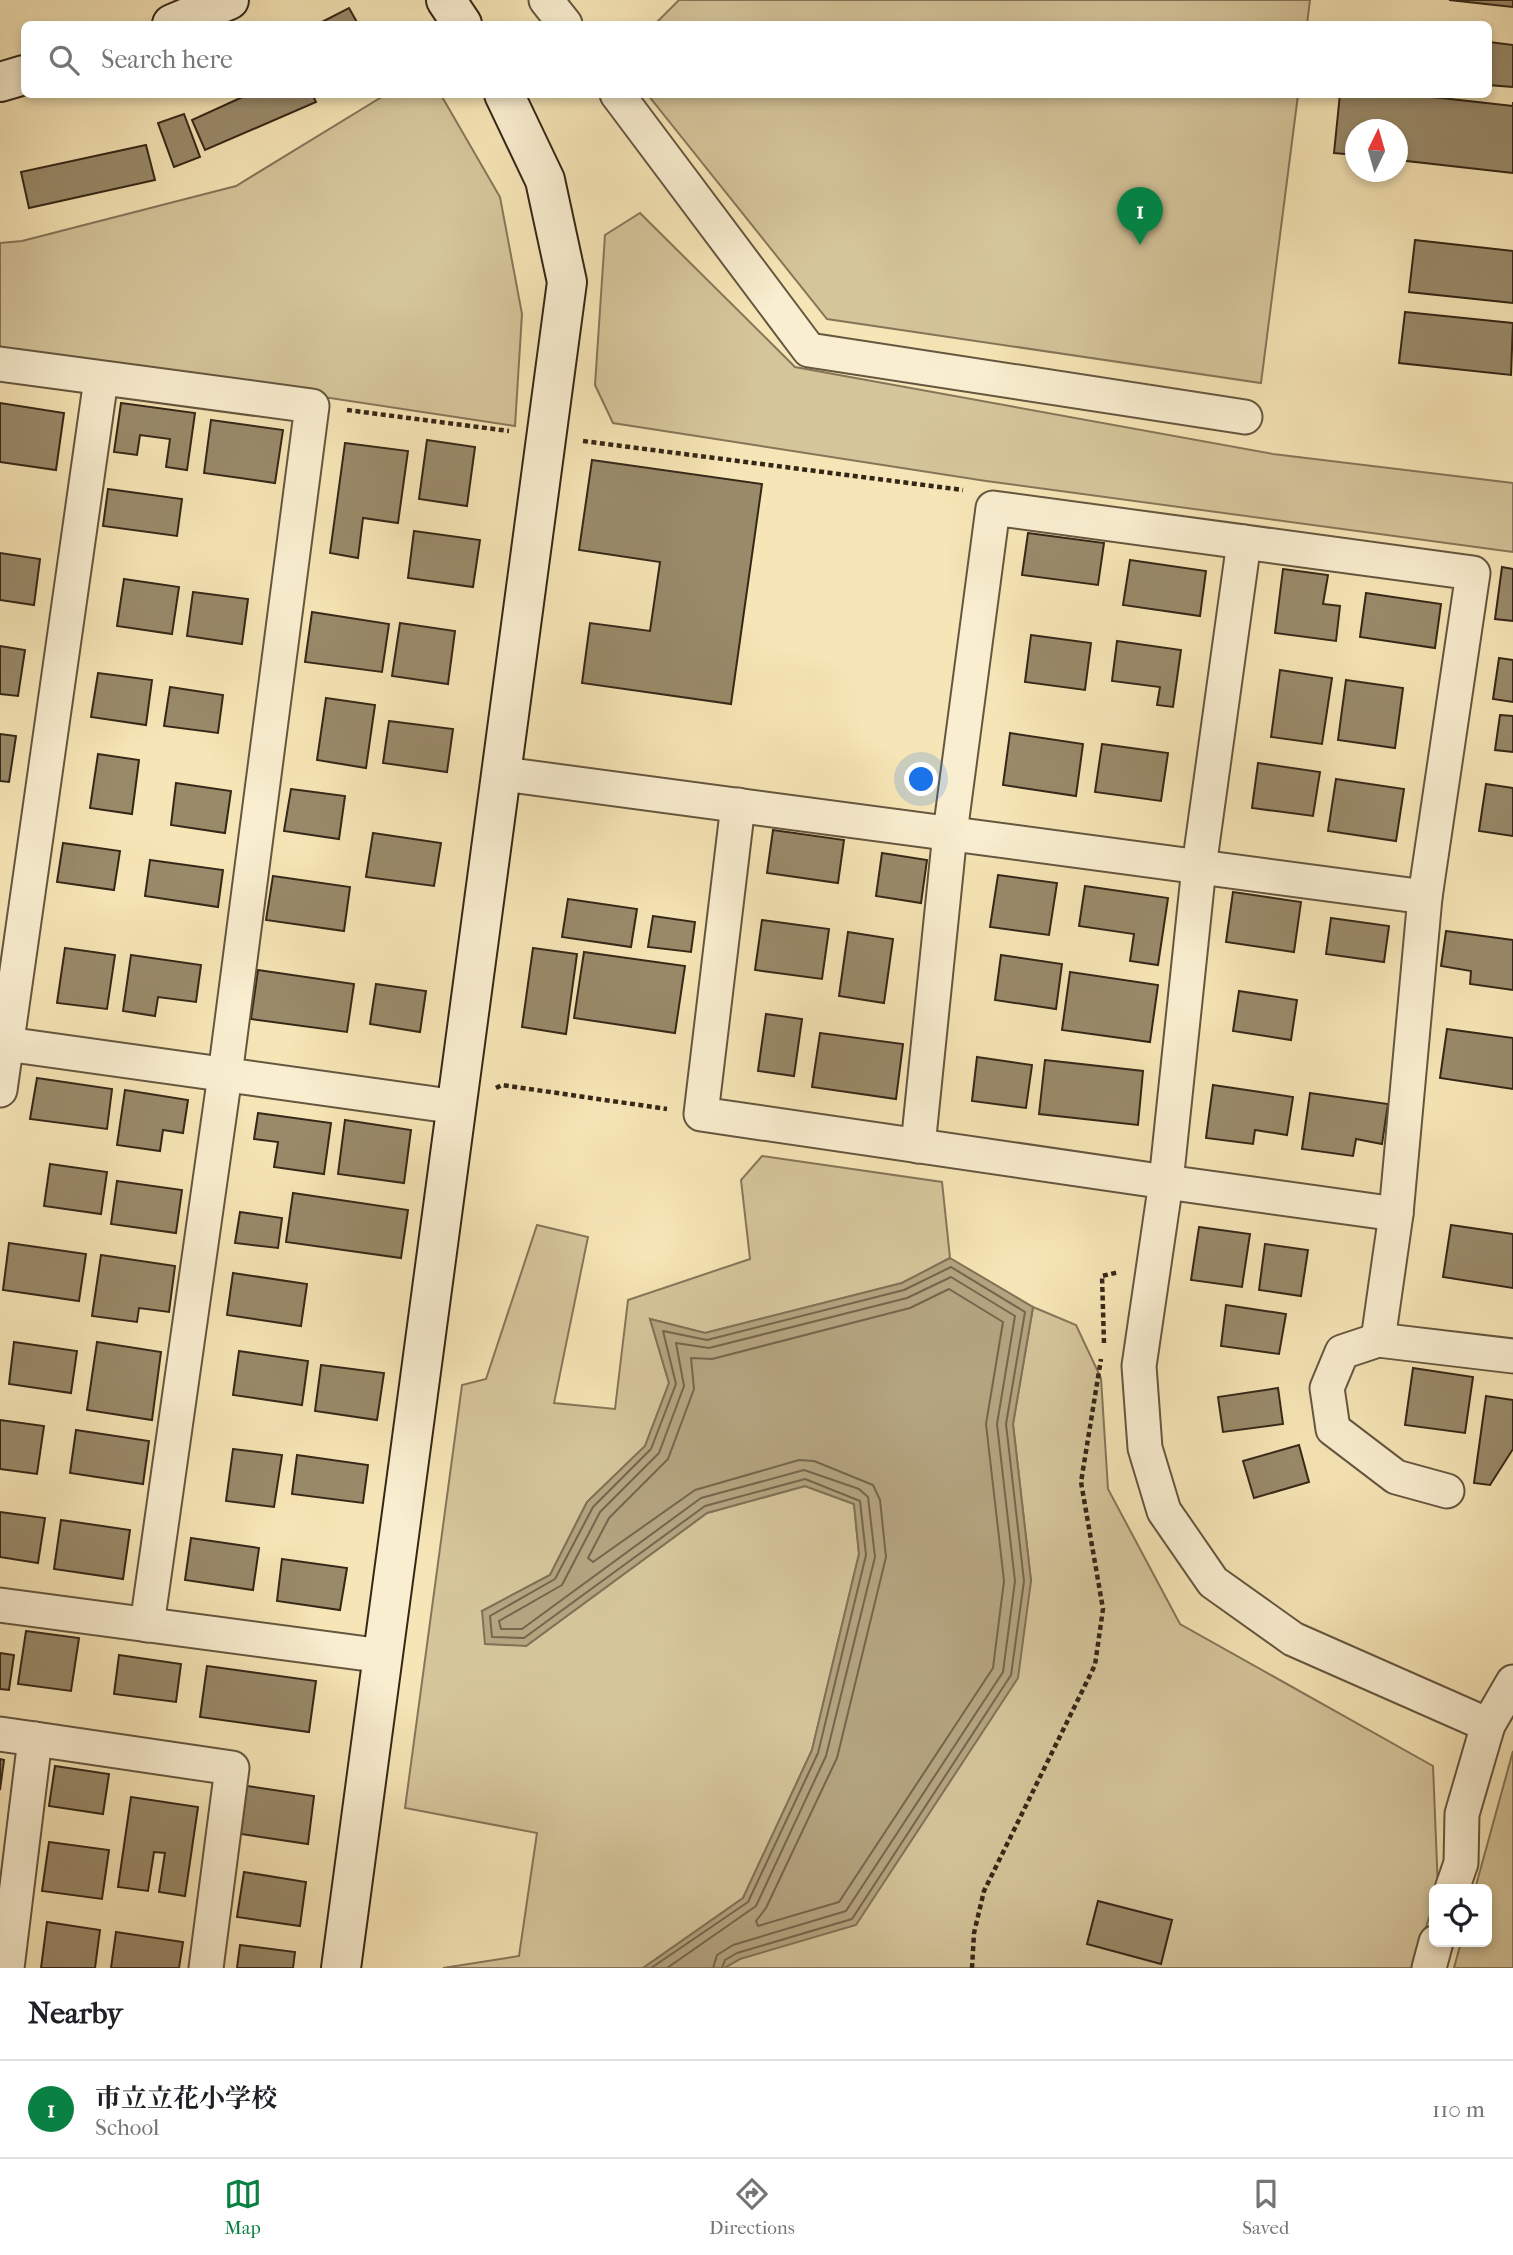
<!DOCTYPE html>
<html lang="en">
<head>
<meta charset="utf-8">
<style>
  body { margin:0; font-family:"IM FELL French Canon","Noto Serif JP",serif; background:#f2f2f2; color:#202124 }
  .controls { position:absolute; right:21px; bottom:21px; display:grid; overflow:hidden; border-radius:10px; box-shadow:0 4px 10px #0003 }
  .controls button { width:63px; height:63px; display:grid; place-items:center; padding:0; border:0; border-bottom:2px solid #e0e0e0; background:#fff; color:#202124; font:35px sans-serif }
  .compass { position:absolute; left:1345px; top:119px; width:63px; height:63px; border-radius:50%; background:#fff; box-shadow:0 4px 10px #0003; rotate:5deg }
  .you { position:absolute; left:922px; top:780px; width:24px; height:24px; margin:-18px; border:5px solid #fff; border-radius:50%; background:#1a73e8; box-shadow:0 0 0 10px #1a73e833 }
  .badge { display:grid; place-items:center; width:46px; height:46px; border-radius:50%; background:#0b8043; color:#fff; font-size:23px; font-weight:700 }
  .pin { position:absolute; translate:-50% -58px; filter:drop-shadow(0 2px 4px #0008) }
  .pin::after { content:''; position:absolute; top:37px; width:24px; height:21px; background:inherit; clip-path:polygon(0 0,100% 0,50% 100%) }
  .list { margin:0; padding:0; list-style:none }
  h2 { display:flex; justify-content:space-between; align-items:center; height:91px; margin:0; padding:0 28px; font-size:30px }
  h2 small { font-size:23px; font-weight:400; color:#757577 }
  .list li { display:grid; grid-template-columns:46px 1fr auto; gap:21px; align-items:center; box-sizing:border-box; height:98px; padding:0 28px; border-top:2px solid #e0e0e0 }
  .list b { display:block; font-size:26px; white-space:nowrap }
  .list p { margin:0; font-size:23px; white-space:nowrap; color:#757577 }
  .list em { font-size:23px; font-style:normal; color:#757577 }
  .icon { flex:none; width:38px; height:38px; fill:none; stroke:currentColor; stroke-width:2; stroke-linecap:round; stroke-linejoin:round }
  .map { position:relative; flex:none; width:1513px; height:1968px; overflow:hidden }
  .search { position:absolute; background:#fff; box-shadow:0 4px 10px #0003; left:21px; right:21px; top:21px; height:77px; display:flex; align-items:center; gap:18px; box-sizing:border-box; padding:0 24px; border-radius:10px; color:#757577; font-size:26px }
  .sheet { height:189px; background:#fff }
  nav { display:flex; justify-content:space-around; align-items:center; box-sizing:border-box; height:98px; border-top:2px solid #e0e0e0; background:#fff; font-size:19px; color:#757577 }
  nav a { display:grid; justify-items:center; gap:4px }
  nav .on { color:#0b8043 }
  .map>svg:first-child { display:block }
  .green { fill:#d5c59b; stroke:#857659; stroke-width:2 }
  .water { fill:#b4a480; stroke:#817256; stroke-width:2 }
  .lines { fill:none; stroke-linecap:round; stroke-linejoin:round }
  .shore { stroke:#74664c; stroke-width:2 }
  .building { fill:#998a6a; stroke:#352717; stroke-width:2 }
  .street-casing { stroke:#65563f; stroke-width:37 }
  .secondary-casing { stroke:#352717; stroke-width:42 }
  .path { stroke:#352717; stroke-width:4.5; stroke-dasharray:5 3.5; stroke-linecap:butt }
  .street { stroke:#f9eed0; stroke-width:33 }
  .secondary { stroke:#f9eed0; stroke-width:38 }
</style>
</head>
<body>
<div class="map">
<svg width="1513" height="1968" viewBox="0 0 1513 1968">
  <rect width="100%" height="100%" fill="#f6e5b6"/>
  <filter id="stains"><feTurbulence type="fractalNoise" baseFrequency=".00286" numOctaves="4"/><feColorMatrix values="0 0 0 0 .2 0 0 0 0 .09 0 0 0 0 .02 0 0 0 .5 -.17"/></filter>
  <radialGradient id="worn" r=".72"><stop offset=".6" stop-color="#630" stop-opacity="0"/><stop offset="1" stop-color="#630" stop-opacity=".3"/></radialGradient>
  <g class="green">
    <path d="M679 0H1310L1307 24H655Z"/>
    <path d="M385 95H441L500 197 522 314 515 426 0 348V243L22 241 236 186Z"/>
    <path d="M648 95H1298L1261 383 827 319Z"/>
    <path d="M640 213 795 367 1273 454 1513 483V552L986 481 613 423 595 385 605 235Z"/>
    <path d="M762 1156 942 1182 950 1258 902 1283 705 1333 650 1319 669 1383 645 1446 587 1502 550 1575 482 1611 526 1646 707 1513 805 1486 854 1504 859 1554 812 1750 743 1898 643 1968H443L519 1956 537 1833 405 1808 462 1385 486 1379 537 1225 588 1237 554 1403 615 1409 628 1300 750 1259 741 1180Z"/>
    <path d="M1033 1307 1076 1325 1101 1378 1108 1489 1180 1624 1433 1766 1438 1889H1434V1902L1413 1968H724L740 1959 1031 1581 1013 1424Z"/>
    <path d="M1513 1751V1968H1454L1461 1942H1487V1889H1475Z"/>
  </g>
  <path class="water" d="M950 1258 1033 1307 1013 1424 1031 1581 1018 1678 856 1925 740 1959 724 1968H643L743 1898 812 1750 859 1554 854 1504 805 1486 707 1513 526 1646 485 1644 482 1611 550 1575 587 1502 645 1446 669 1383 650 1319 705 1333 902 1283Z"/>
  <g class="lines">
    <g class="shore">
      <path d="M949 1289 1003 1322 986 1424 1004 1581 993 1668 839 1902 758 1926 756 1921 766 1908 837 1758 886 1557 880 1500 873 1485 814 1461 799 1460 695 1490 593 1562 588 1558 609 1518 668 1459 694 1389 691 1358 712 1359 910 1308Z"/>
      <path d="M651 1968 748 1902 818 1753 866 1555 860 1501 805 1479 705 1506 524 1638 492 1637 490 1616 555 1579 593 1507 651 1449 676 1384 663 1331 707 1340 904 1290 951 1267 1025 1312 1006 1424 1024 1581 1011 1675 852 1919 737 1953 725 1960 722 1968"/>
      <path d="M667 1968 756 1906 826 1756 875 1557 868 1497 859 1489 804 1470 701 1498 522 1629H501L499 1621 562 1585 600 1512 659 1453 684 1386 676 1343 709 1348 907 1298 951 1277 1015 1316 997 1424 1015 1581 1003 1672 846 1911 733 1945 717 1955 713 1968"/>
    </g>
  </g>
  <g class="building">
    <path d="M1449 0H1513V7Z"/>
    <path d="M349 8 358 24H318Z"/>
    <path d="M1489 42 1513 45V87L1488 85Z"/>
    <path d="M249 94H312L316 102 205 150 192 120Z"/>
    <path d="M1340 94H1433V97L1513 106V102V173L1398 160V130H1356V155L1334 153Z"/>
    <path d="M184 114 200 157 174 167 158 123Z"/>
    <path d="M146 145 155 180 29 208 21 172Z"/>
    <path d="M1415 240 1513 251V303L1409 292Z"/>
    <path d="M1405 312 1513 323 1511 375 1399 363Z"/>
    <path d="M0 403 64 413 56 470 0 462Z"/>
    <path d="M121 403 195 413 187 470 166 467 170 439 140 435 137 455 114 452Z"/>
    <path d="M211 420 283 430 275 483 204 473Z"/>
    <path d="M427 440 475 447 467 506 419 499Z"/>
    <path d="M345 443 408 451 398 523 363 518 358 558 330 553Z"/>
    <path d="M592 460 762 484 731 704 582 683 590 623 650 631 660 562 579 550Z"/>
    <path d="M108 489 182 499 177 536 103 526Z"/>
    <path d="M414 531 480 540 473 587 408 578Z"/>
    <path d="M1028 533 1104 543 1098 585 1022 575Z"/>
    <path d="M0 553 40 559 34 605 0 600Z"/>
    <path d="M1130 560 1206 571 1200 616 1123 605Z"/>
    <path d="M1502 567 1513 569V621L1495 619Z"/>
    <path d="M1283 569 1328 575 1323 604 1340 606 1336 641 1275 633Z"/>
    <path d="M124 579 179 587 172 634 117 626Z"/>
    <path d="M193 592 248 599 242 644 187 636Z"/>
    <path d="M1366 593 1441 604 1435 648 1360 637Z"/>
    <path d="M312 612 389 624 382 672 305 662Z"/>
    <path d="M400 623 455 631 448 684 392 676Z"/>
    <path d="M1031 635 1091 643 1085 690 1025 682Z"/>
    <path d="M1117 641 1181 650 1173 707 1157 705 1160 687 1112 681Z"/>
    <path d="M0 646 25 650 18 696 0 694Z"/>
    <path d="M1499 658 1513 660V702L1493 699Z"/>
    <path d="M1280 670 1332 678 1322 744 1271 737Z"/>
    <path d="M98 673 152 680 146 725 91 717Z"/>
    <path d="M1346 680 1403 688 1395 748 1338 740Z"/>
    <path d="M170 687 223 695 218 733 164 726Z"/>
    <path d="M326 698 375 705 366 768 317 760Z"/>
    <path d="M1500 715 1513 716V752L1495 750Z"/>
    <path d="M389 721 453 729 447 772 383 763Z"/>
    <path d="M1010 733 1083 744 1076 796 1003 785Z"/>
    <path d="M0 734 16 736 9 782 0 781Z"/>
    <path d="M1102 744 1168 753 1161 801 1095 792Z"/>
    <path d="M98 754 139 760 132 814 90 808Z"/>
    <path d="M1258 763 1320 772 1313 816 1252 808Z"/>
    <path d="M1336 779 1404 789 1396 841 1328 831Z"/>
    <path d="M176 783 231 791 225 833 171 825Z"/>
    <path d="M1486 784 1513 788V836L1479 831Z"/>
    <path d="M291 789 345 796 339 839 284 831Z"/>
    <path d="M773 830 844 840 838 883 767 873Z"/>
    <path d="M373 833 441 843 434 886 366 877Z"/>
    <path d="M63 843 120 851 114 890 57 882Z"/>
    <path d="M882 853 927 860 921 903 876 896Z"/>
    <path d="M150 860 223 870 218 907 145 896Z"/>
    <path d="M998 875 1057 883 1049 935 990 927Z"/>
    <path d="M273 876 350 887 344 931 266 920Z"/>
    <path d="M1085 886 1168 898 1158 965 1130 961 1134 934 1079 926Z"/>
    <path d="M1233 892 1301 902 1294 952 1226 942Z"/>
    <path d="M568 899 637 909 631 947 562 937Z"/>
    <path d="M653 916 695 922 691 952 648 947Z"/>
    <path d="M1331 918 1389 926 1384 962 1326 954Z"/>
    <path d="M762 920 829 929 822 979 755 970Z"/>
    <path d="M1446 931 1513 940V990L1470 984 1471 971 1441 966Z"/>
    <path d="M848 932 893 939 884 1003 839 996Z"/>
    <path d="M65 948 115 955 107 1009 57 1003Z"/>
    <path d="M533 948 577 954 566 1034 522 1027Z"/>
    <path d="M584 952 685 966 675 1033 574 1018Z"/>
    <path d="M131 955 201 965 196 1002 158 997 155 1016 123 1011Z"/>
    <path d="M1001 955 1062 964 1056 1009 995 1000Z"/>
    <path d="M258 970 354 984 347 1032 251 1019Z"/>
    <path d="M1070 972 1158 985 1150 1042 1062 1030Z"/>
    <path d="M376 984 426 991 420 1032 370 1024Z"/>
    <path d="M1239 991 1297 1000 1291 1040 1233 1031Z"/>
    <path d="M766 1014 802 1019 794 1076 758 1071Z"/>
    <path d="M1447 1029 1513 1038V1089L1440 1078Z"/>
    <path d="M820 1033 903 1044 896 1099 812 1087Z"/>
    <path d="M977 1057 1032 1065 1026 1108 972 1101Z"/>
    <path d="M1045 1060 1143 1071 1138 1125 1039 1114Z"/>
    <path d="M37 1078 112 1089 107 1129 30 1119Z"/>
    <path d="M1213 1085 1293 1097 1287 1135 1255 1130 1253 1144 1206 1138Z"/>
    <path d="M125 1090 188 1100 183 1133 163 1130 160 1151 117 1145Z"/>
    <path d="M1310 1093 1388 1104 1382 1144 1356 1139 1353 1156 1302 1149Z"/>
    <path d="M258 1113 331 1123 324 1174 274 1167 278 1142 254 1139Z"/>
    <path d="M345 1120 411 1130 404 1183 338 1174Z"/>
    <path d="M50 1164 107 1172 101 1214 44 1206Z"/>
    <path d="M117 1181 182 1190 176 1233 111 1224Z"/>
    <path d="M293 1193 408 1210 401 1258 286 1242Z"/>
    <path d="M240 1212 282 1218 278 1248 235 1243Z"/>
    <path d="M1451 1225 1513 1234V1288L1443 1277Z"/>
    <path d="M1199 1227 1250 1234 1242 1287 1191 1280Z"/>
    <path d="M9 1243 86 1254 79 1301 3 1290Z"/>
    <path d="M1265 1244 1308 1250 1301 1296 1259 1290Z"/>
    <path d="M101 1255 175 1266 169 1312 139 1308 137 1322 92 1316Z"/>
    <path d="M233 1273 307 1284 301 1326 227 1315Z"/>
    <path d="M1226 1305 1286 1314 1279 1354 1221 1346Z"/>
    <path d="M14 1342 77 1351 71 1393 9 1384Z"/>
    <path d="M97 1342 161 1352 152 1420 87 1410Z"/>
    <path d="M239 1351 308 1361 302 1405 233 1395Z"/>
    <path d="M321 1365 384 1373 377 1420 315 1411Z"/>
    <path d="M1413 1368 1473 1377 1465 1433 1405 1425Z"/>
    <path d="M1278 1388 1283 1424 1223 1432 1218 1397Z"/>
    <path d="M1486 1396 1513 1400V1449L1490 1485 1474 1483Z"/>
    <path d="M0 1420 44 1426 37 1474 0 1469Z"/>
    <path d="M76 1430 149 1441 143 1484 70 1473Z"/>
    <path d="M1299 1445 1309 1482 1254 1498 1243 1461Z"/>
    <path d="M233 1449 282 1455 274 1507 226 1501Z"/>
    <path d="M297 1455 368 1465 363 1503 292 1494Z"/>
    <path d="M0 1512 45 1518 38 1563 0 1557Z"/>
    <path d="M61 1520 130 1530 123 1579 54 1569Z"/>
    <path d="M191 1538 259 1548 253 1590 185 1580Z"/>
    <path d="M282 1559 347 1568 340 1610 277 1601Z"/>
    <path d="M26 1631 79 1638 71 1691 18 1684Z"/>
    <path d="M0 1653 14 1655 9 1690 0 1689Z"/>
    <path d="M119 1655 181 1664 176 1702 114 1694Z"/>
    <path d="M207 1666 316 1681 309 1732 200 1717Z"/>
    <path d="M0 1759 4 1760 0 1790Z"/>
    <path d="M55 1766 109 1774 103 1814 49 1806Z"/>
    <path d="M247 1786 314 1796 308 1844 241 1834Z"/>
    <path d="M131 1797 198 1807 185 1896 159 1892 165 1853 154 1852 148 1891 118 1887Z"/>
    <path d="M49 1842 109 1850 102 1899 42 1891Z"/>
    <path d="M244 1872 306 1882 300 1926 237 1917Z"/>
    <path d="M1098 1901 1172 1920 1161 1964 1087 1944Z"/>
    <path d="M47 1922 100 1930 95 1968H41Z"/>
    <path d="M116 1932 183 1942 179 1968H111Z"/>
    <path d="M240 1945 295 1952 293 1968H237Z"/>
  </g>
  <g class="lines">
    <g class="street-casing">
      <g id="street">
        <path d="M546 0 565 24"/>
        <path d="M617 94 809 350 1245 417"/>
        <path d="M0 364 312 406 225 1075 147 1625"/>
        <path d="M1244 542 1199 867 1166 1182 1396 1214 1378 1340"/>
        <path d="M503 774 1425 897"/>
        <path d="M738 805 701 1114 1166 1182 1139 1366 1145 1448 1164 1511 1213 1582 1293 1639 1488 1725"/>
        <path d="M0 1043 457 1107"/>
        <path d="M0 1090 101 379"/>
        <path d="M918 1146 950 833 993 508 1473 573 1425 897 1396 1214"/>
        <path d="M1447 1491 1396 1477 1333 1429 1327 1388 1342 1352 1378 1340 1513 1356"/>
        <path d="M0 1605 383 1656"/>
        <path d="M0 1734 35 1739"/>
        <path d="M1452 1889 1461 1863 1462 1814 1488 1725 1513 1682"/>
        <path d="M7 1968 35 1739 232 1768 206 1968"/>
        <path d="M1429 1968 1436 1942"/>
      </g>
    </g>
    <g class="secondary-casing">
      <g id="secondary">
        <path d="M446 0 462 24"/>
        <path d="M172 24 229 0"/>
        <path d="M0 82 24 75"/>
        <path d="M341 1968 567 282 545 180 504 94"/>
      </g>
    </g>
    <g class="path">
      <path d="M347 410 509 431"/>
      <path d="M583 441 963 490"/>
      <path d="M496 1088 502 1085 667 1109"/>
      <path d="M1104 1343 1102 1276 1119 1272"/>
      <path d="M972 1968 974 1933 984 1891 1095 1665 1103 1609 1081 1482 1101 1359"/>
    </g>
    <use href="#street" class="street"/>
    <use href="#secondary" class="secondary"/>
  </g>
  <rect width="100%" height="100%" filter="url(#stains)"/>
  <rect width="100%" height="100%" fill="url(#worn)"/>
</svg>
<div class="controls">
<button><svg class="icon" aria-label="locate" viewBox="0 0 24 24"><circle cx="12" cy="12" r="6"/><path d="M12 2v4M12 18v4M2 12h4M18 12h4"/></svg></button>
</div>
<svg class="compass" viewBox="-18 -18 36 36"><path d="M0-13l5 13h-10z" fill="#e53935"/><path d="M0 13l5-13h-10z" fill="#757577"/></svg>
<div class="you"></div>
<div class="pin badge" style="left:1140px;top:245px">1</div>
<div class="search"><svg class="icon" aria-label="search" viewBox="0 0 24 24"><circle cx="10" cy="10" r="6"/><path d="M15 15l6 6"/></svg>Search here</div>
</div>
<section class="sheet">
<h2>Nearby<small></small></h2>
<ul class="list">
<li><span class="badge">1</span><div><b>市立立花小学校</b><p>School</p></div><em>110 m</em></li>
</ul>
</section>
<nav>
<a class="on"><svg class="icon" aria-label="map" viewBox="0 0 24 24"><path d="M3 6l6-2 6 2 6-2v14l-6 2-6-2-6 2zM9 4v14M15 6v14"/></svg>Map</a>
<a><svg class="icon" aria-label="directions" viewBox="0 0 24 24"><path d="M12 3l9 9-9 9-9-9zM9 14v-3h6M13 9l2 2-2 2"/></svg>Directions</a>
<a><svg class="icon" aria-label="saved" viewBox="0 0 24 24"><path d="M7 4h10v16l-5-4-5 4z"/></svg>Saved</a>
</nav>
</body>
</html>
